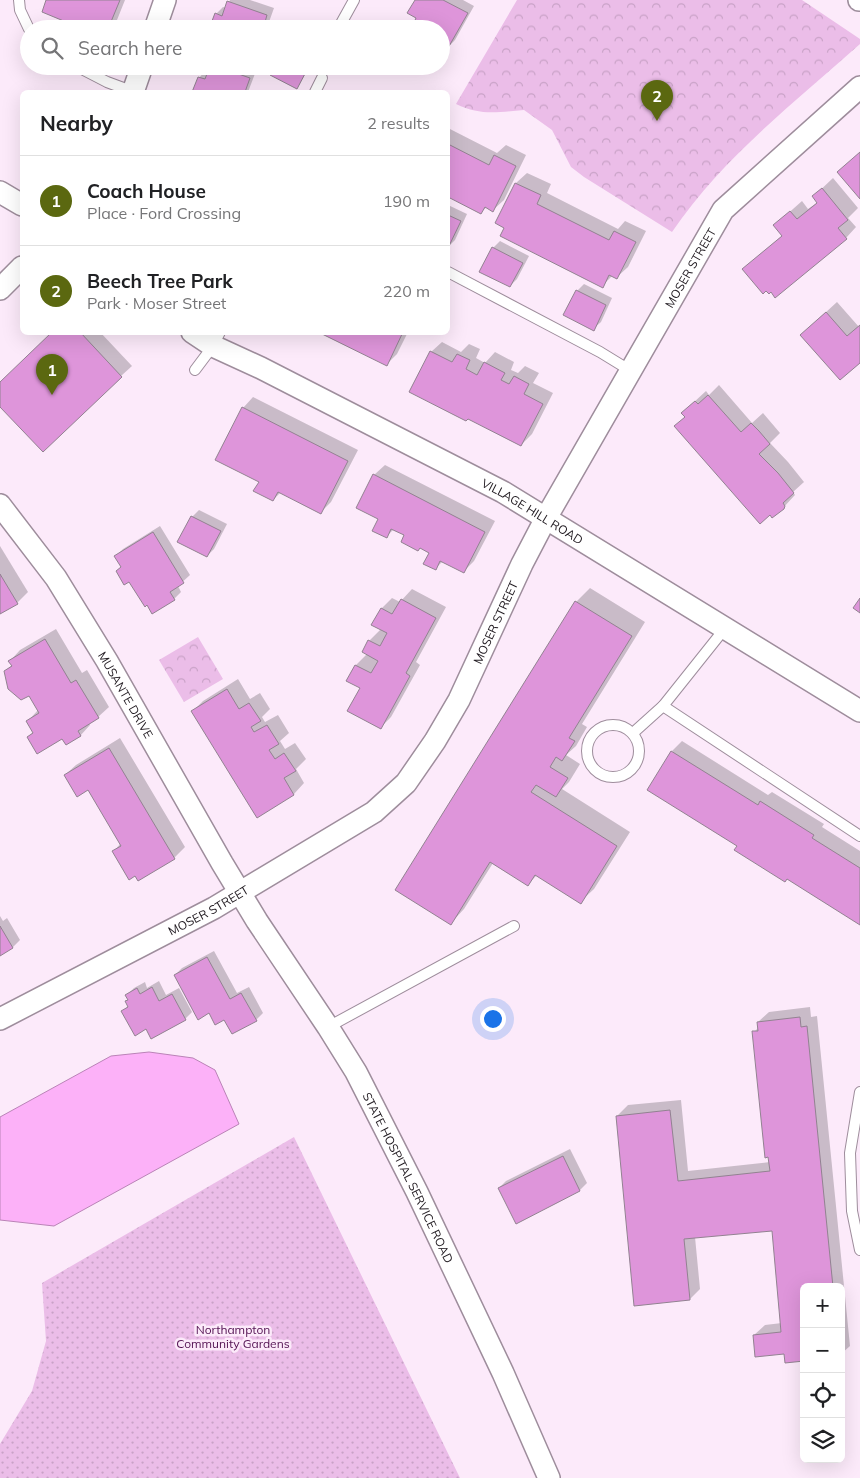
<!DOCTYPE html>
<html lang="en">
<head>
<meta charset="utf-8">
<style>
  body { margin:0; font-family:Mulish,sans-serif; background:#f2f2f2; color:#202124 }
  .controls { position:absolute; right:15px; bottom:15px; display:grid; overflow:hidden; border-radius:8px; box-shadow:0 5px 20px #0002 }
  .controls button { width:45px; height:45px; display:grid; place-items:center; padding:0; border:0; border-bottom:1px solid #e0e0e0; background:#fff; color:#202124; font:25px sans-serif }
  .you { position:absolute; left:492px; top:1018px; width:18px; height:18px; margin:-12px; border:4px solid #fff; border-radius:50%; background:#1a73e8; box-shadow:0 0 0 8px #1a73e833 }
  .badge { display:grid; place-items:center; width:32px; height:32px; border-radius:50%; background:#5b6810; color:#fff; font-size:16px; font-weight:700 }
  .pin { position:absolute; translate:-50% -41px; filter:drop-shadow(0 1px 2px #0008) }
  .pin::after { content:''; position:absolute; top:26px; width:18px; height:15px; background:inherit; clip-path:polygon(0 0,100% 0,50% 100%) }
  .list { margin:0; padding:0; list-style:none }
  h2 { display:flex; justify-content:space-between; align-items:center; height:65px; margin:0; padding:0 20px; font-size:21px }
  h2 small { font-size:16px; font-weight:400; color:#757577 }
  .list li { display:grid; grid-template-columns:32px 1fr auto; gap:15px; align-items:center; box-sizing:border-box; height:90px; padding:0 20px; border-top:1px solid #e0e0e0 }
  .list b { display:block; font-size:19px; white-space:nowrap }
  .list p { margin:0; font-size:16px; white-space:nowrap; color:#757577 }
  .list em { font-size:16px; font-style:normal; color:#757577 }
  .icon { flex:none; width:28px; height:28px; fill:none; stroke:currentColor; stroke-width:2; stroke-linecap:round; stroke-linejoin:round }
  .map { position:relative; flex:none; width:860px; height:1478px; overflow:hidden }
  .search { position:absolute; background:#fff; box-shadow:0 5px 20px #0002; left:20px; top:20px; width:430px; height:55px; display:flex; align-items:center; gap:12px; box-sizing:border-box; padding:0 18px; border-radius:28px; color:#757577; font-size:19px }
  .panel { position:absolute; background:#fff; box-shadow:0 5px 20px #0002; left:20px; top:90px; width:430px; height:245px; border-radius:8px }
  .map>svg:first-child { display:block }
  .park { fill:url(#park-crowns) }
  .garden { fill:url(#garden-dots) }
  .water { fill:#fcb1f8; stroke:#ba83b7 }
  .shadow { fill:#0003 }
  .building { fill:#de95da; stroke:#928291 }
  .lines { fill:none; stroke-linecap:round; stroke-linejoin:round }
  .lane-casing { stroke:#9e8d9c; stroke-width:12 }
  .street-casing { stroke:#9e8d9c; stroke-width:24 }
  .lane { stroke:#fff; stroke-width:10 }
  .street { stroke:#fff; stroke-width:21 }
  .labels { text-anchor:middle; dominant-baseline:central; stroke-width:5; stroke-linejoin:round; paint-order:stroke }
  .street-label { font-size:12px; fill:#1f191f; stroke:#fceafa }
  .park-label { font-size:12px; fill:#531252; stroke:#fceafa }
</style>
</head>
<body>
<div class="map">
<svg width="860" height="1478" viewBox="0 0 860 1478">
  <defs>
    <pattern id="park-crowns" width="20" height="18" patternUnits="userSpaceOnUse" patternTransform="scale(1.25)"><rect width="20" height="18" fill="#ebbde8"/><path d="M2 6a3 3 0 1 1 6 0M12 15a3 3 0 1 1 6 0" fill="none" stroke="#c9a2c7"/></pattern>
    <pattern id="garden-dots" width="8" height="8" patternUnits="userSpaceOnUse" patternTransform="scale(1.25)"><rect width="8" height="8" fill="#ebbde8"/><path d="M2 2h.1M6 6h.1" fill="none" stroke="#c9a2c7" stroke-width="1.8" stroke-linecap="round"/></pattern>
  </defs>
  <rect width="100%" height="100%" fill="#fceafa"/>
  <g class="park">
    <path d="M517 0H802L860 39V44C794 103 722 158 672 232L584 177 571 167 552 130 524 110C497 112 481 116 456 104Z"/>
    <path d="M198 637 223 679 184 702 159 660Z"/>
  </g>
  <path class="garden" d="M294 1137 460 1478H0V1444L32 1391 46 1341 42 1283Z"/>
  <path class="water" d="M149 1052 193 1058 215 1070 239 1124 54 1226 0 1220V1117L111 1056Z"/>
  <g class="shadow">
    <path d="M48 0H125L115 25 111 29H86Z"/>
    <path d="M230 0H250L274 8 269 22 278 25 277 29H211L216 14 223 7 226 8Z"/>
    <path d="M416 0H463L474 6 455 40 448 47 441 29H405L414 20 416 21Z"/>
    <path d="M211 66H242L256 71 248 92H193L199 78 206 70 209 72Z"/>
    <path d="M276 66H310L297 88Z"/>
    <path d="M448 128 497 153 506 145 526 155 504 200 493 210 487 207 481 212 448 195Z"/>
    <path d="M527 173 551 184 547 193 618 229 625 221 646 231 628 267 617 277 613 275 602 286 497 223 516 183Z"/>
    <path d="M833 178 858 208 848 218 856 227 846 238 771 290 743 269 783 235 775 225 802 201 808 209 818 202 814 196Z"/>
    <path d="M448 205 467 214 455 240 448 247Z"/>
    <path d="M500 241 529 256 517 279 510 286 493 248Z"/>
    <path d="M584 284 612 298 601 322 593 329 577 291Z"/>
    <path d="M837 302 859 327 860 325V361L812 325Z"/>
    <path d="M54 332H100L132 366 121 376 0 405V384Z"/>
    <path d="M321 332H408L397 354 386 365Z"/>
    <path d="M442 342 461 352 469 344 480 349 476 358 485 363 495 352 514 362 511 370 518 373 525 366 539 373 533 383 553 393 532 434 521 445 431 352Z"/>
    <path d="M719 385 752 423 763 413 780 433 770 443 788 462 804 482 793 492 795 495 794 496 783 508 676 426 686 416 682 413 693 403 706 391 709 395Z"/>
    <path d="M253 397 358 450 331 502 321 512 281 492 273 500 243 408Z"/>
    <path d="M385 465 495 521 474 561 464 571 443 561 435 569 431 552 394 529 386 537 379 519 374 475Z"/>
    <path d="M199 510 227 524 214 549 207 556 192 517Z"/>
    <path d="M160 526 190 575 178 586 181 592 174 599 116 556 123 549Z"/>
    <path d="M0 546 28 592 17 603 0 613Z"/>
    <path d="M590 588 645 622 582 724 587 727 576 746 566 755 580 764 569 782 562 789 630 832 594 889 580 902 537 875 528 884 493 863 464 909 451 923 396 890 576 602Z"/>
    <path d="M412 589 446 607 416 662 420 665 391 717 380 728 362 688 348 680 356 665 367 654 369 641 381 629 382 608 392 598 400 602Z"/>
    <path d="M56 629 82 673 87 670 109 707 98 717 89 723 90 725 80 736 62 737H28L34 731 28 721 38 710 29 694 5 671 12 665 10 661 20 650Z"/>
    <path d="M238 679 250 699 260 693 270 709 262 717 265 722 278 715 289 733 280 741 285 749 295 743 306 759 296 769 304 783 294 794 257 816 193 711 203 701Z"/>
    <path d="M120 738 185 847 174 858 139 879 114 851 121 843 89 789 65 775 76 765Z"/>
    <path d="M682 741 768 795 772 792 824 824 822 827 860 851V923L788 878 785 881 738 845 672 751Z"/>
    <path d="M0 916 3 921 7 918 20 940 13 947 0 955Z"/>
    <path d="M214 951 237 993 249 987 263 1013 256 1020 209 1012 175 975 182 968Z"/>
    <path d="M159 981 166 995 179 988 192 1012 185 1019 146 1028 123 1011 129 1005V999L127 995 134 988 145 982 147 988Z"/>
    <path d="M810 1007 811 1017 817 1016 850 1346 841 1354V1287H804L785 1352 754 1335 765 1325 782 1323 773 1229 695 1237 700 1289 690 1299 617 1116 628 1105 681 1100 688 1171 770 1162 754 1032 759 1027 758 1022 769 1012Z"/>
    <path d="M570 1149 587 1183 580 1190 499 1188 506 1181Z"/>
  </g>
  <g class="building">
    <path d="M46 0H120L108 29H83L42 12Z"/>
    <path d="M415 0H443L468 13 448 48 441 45V29H411L416 18 407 13Z"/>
    <path d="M227 1 267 15 263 29H209L215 13 222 16Z"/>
    <path d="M210 66H216L250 78 245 92H192L198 77 205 79Z"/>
    <path d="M275 66H309L297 89 270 75Z"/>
    <path d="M448 144 489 165 494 155 516 166 493 212 485 207 481 214 448 197Z"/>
    <path d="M860 152V199L837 172Z"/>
    <path d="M515 183 541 195 537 204 609 240 614 231 636 242 617 279 609 275 603 288 500 236 504 228 495 223Z"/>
    <path d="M822 188 848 220 838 228 847 239 775 298 771 292 769 294 766 291 763 294 742 269 782 236 773 225 790 211 797 219 817 203 812 196Z"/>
    <path d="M448 215 461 221 448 248Z"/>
    <path d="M492 247 523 263 510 287 479 272Z"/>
    <path d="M576 290 606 305 594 331 563 315Z"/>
    <path d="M826 312 847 336 860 325V363L840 380 800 335Z"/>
    <path d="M52 332H80L122 377 43 452 0 407V382Z"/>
    <path d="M318 332H403L387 366Z"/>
    <path d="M430 351 452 362 457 354 470 360 466 369 477 375 484 362 505 373 501 380 509 384 514 376 529 384 524 394 543 404 521 446 468 419 466 421 409 392Z"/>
    <path d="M708 395 741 432 751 423 759 431 770 444 759 454 778 473 794 493 783 503 785 506 784 509 772 518 770 515 760 524 674 426 685 417 681 413 695 401 698 404Z"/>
    <path d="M242 407 348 461 321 514 278 492 273 501 253 491 259 482 215 460Z"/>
    <path d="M373 474 485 532 464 573 440 561 436 570 423 564 429 553 420 548 418 551 401 542 404 535 391 529 387 538 372 531 378 519 356 508Z"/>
    <path d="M191 516 221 531 207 557 177 542Z"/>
    <path d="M153 532 184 583 170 592 175 600 152 614 147 605 145 607 129 582 124 585 116 571 121 567 114 556Z"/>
    <path d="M0 574 18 604 0 614Z"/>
    <path d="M860 598V613L853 608Z"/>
    <path d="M401 599 436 618 406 673 410 676 381 729 347 711 360 688 346 681 355 665 371 673 378 661 362 652 368 640 380 646 387 633 371 625 381 608 392 614Z"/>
    <path d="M575 601 632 636 569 738 575 741 562 761 556 757 550 767 568 778 556 797 536 785 531 792 617 846 581 904 535 875 528 886 490 862 451 925 395 890Z"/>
    <path d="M45 639 71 683 76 680 99 718 78 731 81 736 66 745 62 739 37 754 27 737 33 733 26 721 39 713 29 696 21 700 8 689 4 671 12 666 8 661Z"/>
    <path d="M227 689 239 709 249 703 261 721 251 727 254 732 267 725 279 744 269 750 275 759 284 753 296 771 284 778 294 795 257 818 191 711Z"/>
    <path d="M109 748 175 859 138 881 135 876 129 880 112 851 121 846 88 790 77 797 64 775Z"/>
    <path d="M671 751 758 805 760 801 814 835 812 838 860 868V925L787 879 785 882 734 850 737 846 647 790Z"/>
    <path d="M0 926 13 948 0 956Z"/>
    <path d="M207 957 230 999 241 993 257 1021 232 1034 224 1020 215 1025 209 1013 198 1020 174 975Z"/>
    <path d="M152 987 159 1001 172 994 186 1020 151 1039 146 1029 135 1036 121 1011 128 1007 125 1001 128 1000 125 995 137 988 140 994Z"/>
    <path d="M800 1017 801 1027 807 1026 833 1287H804V1361L785 1363 784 1354 755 1357 753 1335 781 1332 772 1231 684 1239 690 1300 634 1306 616 1116 670 1110 678 1181 770 1171 768 1157 765 1158 752 1031H758L757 1022Z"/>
    <path d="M563 1156 580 1191 516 1224 498 1188Z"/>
  </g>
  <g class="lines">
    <g class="lane-casing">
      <g id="lane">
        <path d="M19 0 20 10 29 29"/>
        <path d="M338 29 354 0"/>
        <path d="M76 66 107 82 134 92"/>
        <path d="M315 92 322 78"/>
        <path d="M448 272 600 352 631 371"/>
        <path d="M195 370 213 346 220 332"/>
        <path d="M663 706 860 836"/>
        <circle cx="613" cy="751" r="26"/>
        <path d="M633 733 663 706 726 627"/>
        <path d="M328 1027 514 926"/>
        <path d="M860 1092 850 1153 852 1211 860 1250"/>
      </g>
    </g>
    <g class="street-casing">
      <g id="street">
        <path d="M859 0H860"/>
        <path d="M155 29 165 0"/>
        <path d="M133 92 142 66"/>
        <path d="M0 192 22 205"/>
        <path d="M0 289 22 267"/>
        <path id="s1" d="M192 332 213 346 261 368 503 492 860 711"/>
        <path id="s2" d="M0 505 56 578 107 661 222 863 257 921 328 1027 356 1072 417 1192 503 1373 549 1478"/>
        <path id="s3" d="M0 1019 214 908 374 812 406 783 435 741 459 700 522 564 546 518 723 210 860 87"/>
      </g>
    </g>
    <use href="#lane" class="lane"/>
    <use href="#street" class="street"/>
  </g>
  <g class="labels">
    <g class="street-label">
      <text stroke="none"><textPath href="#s3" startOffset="1060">MOSER STREET</textPath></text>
      <text stroke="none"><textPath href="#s1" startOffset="385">VILLAGE HILL ROAD</textPath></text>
      <text stroke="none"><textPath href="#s3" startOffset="655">MOSER STREET</textPath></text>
      <text stroke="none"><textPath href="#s2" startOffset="228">MUSANTE DRIVE</textPath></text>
      <text stroke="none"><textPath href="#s3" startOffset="235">MOSER STREET</textPath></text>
      <text stroke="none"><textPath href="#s2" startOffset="788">STATE HOSPITAL SERVICE ROAD</textPath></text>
    </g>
    <g class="park-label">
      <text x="233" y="1329">Northampton<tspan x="233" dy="14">Community Gardens</tspan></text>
    </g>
  </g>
</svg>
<div class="controls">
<button>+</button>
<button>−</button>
<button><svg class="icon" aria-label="locate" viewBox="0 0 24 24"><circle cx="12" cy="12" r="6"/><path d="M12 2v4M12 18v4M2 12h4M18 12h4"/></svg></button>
<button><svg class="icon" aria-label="layers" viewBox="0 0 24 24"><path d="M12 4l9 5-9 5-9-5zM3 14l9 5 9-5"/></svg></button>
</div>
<div class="you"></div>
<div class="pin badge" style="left:52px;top:395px">1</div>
<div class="pin badge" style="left:657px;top:121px">2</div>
<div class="search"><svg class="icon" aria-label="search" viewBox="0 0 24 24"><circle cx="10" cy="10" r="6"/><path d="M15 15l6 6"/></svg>Search here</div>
<section class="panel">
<h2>Nearby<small>2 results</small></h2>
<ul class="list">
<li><span class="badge">1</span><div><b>Coach House</b><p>Place · Ford Crossing</p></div><em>190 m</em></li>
<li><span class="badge">2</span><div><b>Beech Tree Park</b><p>Park · Moser Street</p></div><em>220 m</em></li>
</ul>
</section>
</div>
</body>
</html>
